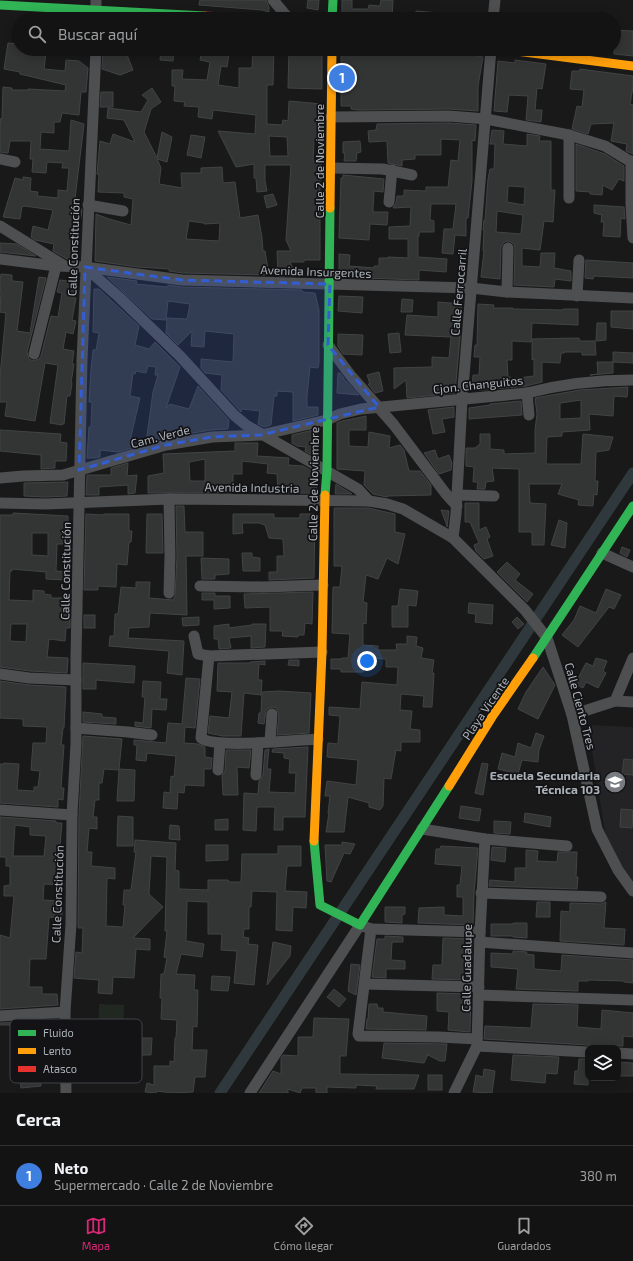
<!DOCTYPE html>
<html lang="es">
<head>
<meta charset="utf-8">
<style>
  body { margin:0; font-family:"Exo 2",sans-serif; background:#1c1c1c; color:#f1f3f6 }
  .controls { position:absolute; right:12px; bottom:12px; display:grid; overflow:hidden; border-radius:8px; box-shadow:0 2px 10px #0003 }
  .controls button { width:36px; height:36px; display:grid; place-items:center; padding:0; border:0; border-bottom:1px solid #323233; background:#131313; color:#f1f3f6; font:20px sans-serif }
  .you { position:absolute; left:367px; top:661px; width:14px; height:14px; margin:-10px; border:3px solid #fff; border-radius:50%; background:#1a73e8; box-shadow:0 0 0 6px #1a73e833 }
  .badge { display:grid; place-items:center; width:26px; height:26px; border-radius:50%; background:#db2777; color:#fff; font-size:13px; font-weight:700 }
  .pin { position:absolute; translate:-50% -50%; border:2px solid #fff; box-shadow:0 1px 4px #0006 }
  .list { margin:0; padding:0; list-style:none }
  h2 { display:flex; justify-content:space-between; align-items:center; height:52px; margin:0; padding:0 16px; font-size:17px }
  h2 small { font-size:13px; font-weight:400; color:#9d9ea0 }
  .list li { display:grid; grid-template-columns:26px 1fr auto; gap:12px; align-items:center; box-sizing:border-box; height:60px; padding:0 16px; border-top:1px solid #323233 }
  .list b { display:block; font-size:15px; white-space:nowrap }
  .list p { margin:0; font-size:13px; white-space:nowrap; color:#9d9ea0 }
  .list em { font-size:13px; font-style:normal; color:#9d9ea0 }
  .icon { flex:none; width:22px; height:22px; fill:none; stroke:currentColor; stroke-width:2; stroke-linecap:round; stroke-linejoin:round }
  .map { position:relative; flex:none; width:633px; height:1093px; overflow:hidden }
  .search { position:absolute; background:#131313; box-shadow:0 2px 10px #0003; left:12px; right:12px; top:12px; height:44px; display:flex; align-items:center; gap:10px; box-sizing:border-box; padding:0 14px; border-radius:22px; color:#9d9ea0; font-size:15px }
  .sheet { height:112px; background:#131313 }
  nav { display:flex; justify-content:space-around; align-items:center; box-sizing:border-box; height:56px; border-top:1px solid #323233; background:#131313; font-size:11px; color:#9d9ea0 }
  nav a { display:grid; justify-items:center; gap:2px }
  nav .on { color:#db2777 }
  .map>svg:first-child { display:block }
  .built { fill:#232325 }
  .green { fill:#212721 }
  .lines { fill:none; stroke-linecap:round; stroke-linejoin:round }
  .canal { stroke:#2f383c; stroke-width:11 }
  .building { fill:#333434; stroke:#414445; fill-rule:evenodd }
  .street { stroke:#4d4f51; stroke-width:11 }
  .fast { stroke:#30b455; stroke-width:9 }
  .slow { stroke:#ff9f0a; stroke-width:9 }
  .jam { stroke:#e5322d; stroke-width:9 }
  .marked { fill:#325dd3; fill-opacity:0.2; stroke:#325dd3; stroke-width:3; stroke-dasharray:8 5; stroke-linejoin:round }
  .labels { text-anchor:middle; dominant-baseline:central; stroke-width:3.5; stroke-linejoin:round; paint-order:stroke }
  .street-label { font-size:12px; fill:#abb2b9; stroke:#131315 }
  .poi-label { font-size:12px; font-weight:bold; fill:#abb2b9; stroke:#131315; text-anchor:end }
  .key { fill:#131315; stroke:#414346; stroke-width:1 }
  .key-label { font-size:11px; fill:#abb2b9 }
</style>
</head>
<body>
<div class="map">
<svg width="633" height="1093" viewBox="0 0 633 1093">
  <rect width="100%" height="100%" fill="#191919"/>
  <path class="built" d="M588 725 633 727V881L622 866 605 832Z"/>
  <path class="green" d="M99 1004 124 1005 123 1043H98Z"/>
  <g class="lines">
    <path class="canal" d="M220 1093 633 473"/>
  </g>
  <g class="building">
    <path d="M200 0H266L269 7V12L262 10 199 5Z"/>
    <path d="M308 0H319L318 10 307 8Z"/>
    <path d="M342 0H352V9H368L369 5 380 6 381 0H393L392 19H342Z"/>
    <path d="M416 11 441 13V19H415Z"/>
    <path d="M614 30 633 31V56L614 54Z"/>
    <path d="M8 43 19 44V49L46 52 44 69 65 71 66 60 79 61 88 68 86 92H81L79 115 62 113 60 122H54V133L41 132 40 149 69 151 71 120 84 124 74 207 82 209 81 218H79L75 260 67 259 53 251 54 244 35 240 31 237 33 226 48 230 53 210 24 206 22 207 20 219 3 217 15 178 23 180V177L31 178 30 191 38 192 37 196 58 198V190L67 191 69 168H62L63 163 47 162 46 173 32 172 33 159H30L31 141H10L8 153 0 152V123L1 118 2 119 3 87 12 88V90H28V89L65 91 66 85 20 74V72L4 69Z"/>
    <path d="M103 49H119V55L126 52 133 70 120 75 102 69Z"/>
    <path d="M161 49H174L173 61 160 60Z"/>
    <path d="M202 49H212V51L229 54 227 67 221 66 218 85 239 88V68H252L253 49H274L273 85H267V124L282 125 283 120 288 121 289 101 322 104V121H319L318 139H314L313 161 321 162V174H320V260H304V262H290L296 276H278L277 251H291L286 240 291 165H265V181L267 191 257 192 256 178H254V164L236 167 218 131 255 134 256 115 213 110 212 119 198 117 199 107 184 106 185 102 174 101 175 86H172V70H183L182 79 207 80 210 62 200 60ZM269 136 287 137 288 156H270Z"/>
    <path d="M289 49H322V89L288 88Z"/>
    <path d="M341 49H416L434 52H455L483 57 478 86V111L449 109 359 110 351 109V106H341Z"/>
    <path d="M515 60 546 64 542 89 537 88 535 110H542L541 122 526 120 528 96 509 95 507 112 494 111 498 61 515 63Z"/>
    <path d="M580 69 633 76V87L630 104 633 105V154L626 151 627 144 611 141 614 123 591 124 588 134 572 129 577 106 582 107 584 90 570 89 572 71H580Z"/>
    <path d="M152 88 161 102 151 109 144 132 157 158 162 132 172 137 167 162 157 159 161 168 159 184 182 188 181 173H201V168L222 167 223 183 235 182 240 218 258 215 262 238 263 251H265L269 275 183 273 169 271V269L138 267 95 261 96 214 109 219 131 225 133 199 124 197V193L98 192 99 175 97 174 100 141 110 144 113 134 135 142 124 120 107 118 108 108 141 112 148 100 142 95ZM189 221 204 223V224L220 223 219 241 186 239Z"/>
    <path d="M101 92H113V107H100Z"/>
    <path d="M449 123 476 125 475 141 472 140V181L468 218H466V236L455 235 453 254 442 253 444 229H453L456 204H431L430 220 434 221V232H419V236H418V257L447 259 446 272 419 270V280L339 277V254L350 255 349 266 374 268V266H379V258H388V257L408 258V239H389V227L410 226 411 207 393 208 396 203 397 196H404V190L426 191V187H448L451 160 458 161 460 140 441 139V155H415V159L402 160V166L388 163 387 141 369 142 368 131 376 130 377 124Z"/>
    <path d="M492 130 504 131 503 144 527 146V134L540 136 539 141H551V190H555L553 222 544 221 540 250 522 248V266L540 267 541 253H555L554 268 571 271V281L555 279 554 287 514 285 515 248 514 244 509 241 504 242 501 247 500 279 481 277 484 251H483L484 230H483L484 220H485L488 179 490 169H494L495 144H490ZM508 186 525 187 524 205 507 202ZM497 211 523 215 521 234 496 232Z"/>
    <path d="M191 135 205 137 201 158 187 155Z"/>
    <path d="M360 141 361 152 357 153 356 161H344L345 153H343V142Z"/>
    <path d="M576 144 605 154 624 166V181L619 179 612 190 603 185 602 195 590 194V192L576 191Z"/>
    <path d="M343 175 384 179 383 192 374 191 373 209V212H388L387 225 370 224 369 240 339 238 341 178H343Z"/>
    <path d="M273 194 277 205 267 208 264 196Z"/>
    <path d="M594 205 624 207 625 219 621 218 620 237 603 236 604 222H601L602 215 594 213Z"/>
    <path d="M0 243 17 244 36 256 0 252Z"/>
    <path d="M586 260 633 263V278L594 276 593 279 585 278Z"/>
    <path d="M1 274 12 275V281L23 282 17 331 30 333 39 277 46 278 27 352 29 359 33 361 39 359 41 356 51 316 58 317 62 293 57 292 60 280 75 282 73 298H76L72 320 76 321 73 334 66 332 63 349 74 351 72 364H74L71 383H72L70 396H67L64 424H62V425L50 423 58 365 45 363 35 421 5 416 7 402H0V376L6 313 0 312 1 291H0V279Z"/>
    <path d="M107 277 137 281 136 284 167 287 168 285 182 287 302 290 303 292 315 293 319 310V362L318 368 310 367 307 396V407H318V415L293 421V392L277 391V396H274L271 425 264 427 258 424 260 411 242 409 241 412 221 390 222 375 205 373 201 368V359L233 362 234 334 205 331 204 347 191 346 192 331 178 345 166 333 167 318 187 319 190 304 168 301 166 320 152 319Z"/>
    <path d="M94 289H99L139 326 135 345 149 349 155 342 180 367 166 408 170 404 189 409 198 386 229 420 228 429 211 430 175 436 162 435 161 439 146 443 153 392 158 375H155L156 367 148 366 146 373 136 371 135 374 133 373 130 396 140 398 129 445 139 446 118 452 100 450V457L95 458H87L89 427H91L92 402H89L91 369 93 350H96L99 333 93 332Z"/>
    <path d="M339 296 363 297 362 313 338 311Z"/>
    <path d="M402 299 413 300 412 312H401Z"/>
    <path d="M438 302 462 304 461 314 460 313V337L455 393 407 398 406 380 394 389V368L432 367V357L449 358 451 337 405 335 407 315 438 317Z"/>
    <path d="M478 304 494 305 493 308H513V309L563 310V309H578V325L532 323 531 342 512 341V360H507L508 377H510V379L534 376V359L532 360V339L579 338 580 341H595L596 355H582V352H564V353H561L560 363 542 362V382L526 386 484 390H472L473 375H479L480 357H474L475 345H477Z"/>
    <path d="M611 311H633V329L611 327Z"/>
    <path d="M597 323H606V340L596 341Z"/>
    <path d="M399 333 401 352 390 353 388 334Z"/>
    <path d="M338 334 363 335 362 355 343 354 338 346Z"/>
    <path d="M613 352 633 353V363L613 362Z"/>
    <path d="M597 362H613V373L590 375 598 374Z"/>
    <path d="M379 372 383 391 375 393 368 384H370L367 375Z"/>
    <path d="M338 373H340L344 378V380L346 381 359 395 337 393Z"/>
    <path d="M628 387 627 397 614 396 613 416 589 414 590 430 562 432V436L547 437 546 464H581L583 434 613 437 609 450 596 452 595 481H598L597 495 594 494 593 506 578 505 579 500 558 494 562 484H529L530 503 546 504 544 545H532V532H519V469L492 468 494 481 486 482 485 489H477L478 482H473L474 467 466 466V448H475L480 444V434H490V449L504 450V454L535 453V430L537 414 535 398 580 390ZM581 400V418L560 419V403Z"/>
    <path d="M521 401 522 415 469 419V408L490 405V404Z"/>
    <path d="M454 407V417L442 419 445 432 433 434 428 410Z"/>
    <path d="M366 416V430H349V446L368 447 369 432 390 436 389 448 400 445 404 450 409 471H420L431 485V495L388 496 387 497 373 494 364 485 365 471 337 469V423L342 421Z"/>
    <path d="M318 429V458L305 451 306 447 297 446 292 443V435Z"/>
    <path d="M0 430 61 434 60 442 67 443 66 461H55V468L41 469V455L0 451Z"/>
    <path d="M235 443H258L257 456 289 458 288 465 303 466 317 474 316 493H278L277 474 267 473 268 464 242 461V474H233V493H148V476L164 473 163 454 235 451ZM205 459V481H190L189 462Z"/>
    <path d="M435 450 438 459 449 455 452 463 451 470 439 474 424 453Z"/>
    <path d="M128 463 127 476 137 475 135 493 128 494V485L99 487V495H86L87 475H111V468Z"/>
    <path d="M68 482 67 496 46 497 24 496V483Z"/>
    <path d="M336 484 352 494H335Z"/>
    <path d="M465 503H479V530L486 527 490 537 487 539 493 556 484 559 476 551 474 545 479 543 470 522H465Z"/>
    <path d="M176 506H184L185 532H203V556H186L187 615 150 613 149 627 129 628 128 638 184 641 182 675 167 673 169 651 109 646 110 636H114L115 614H118L121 587 136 588V582H150L149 598 173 600 175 596 177 556Z"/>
    <path d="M334 508H368L395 514V532L405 534 398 564 387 558 378 579 366 575 363 602 367 603 366 624 363 623V645L378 646V650H397L396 644H407V636L417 637 416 646 423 648 421 658 434 660 432 673H434L432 707H423L424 696 401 694 400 710 412 711 410 729 420 730V742H401V751L396 750 391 779 384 778 383 806 380 810 369 807V803L348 797 344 832H326L329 813H328L330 796H325L327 781 356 785 358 760 327 757 328 743 338 744 340 716 329 715V707L360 709 362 682 397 685 398 667H386V659L363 658V672H341V669H331V659H341L342 658H348L350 634 332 633 333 587H340L342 566H334Z"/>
    <path d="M441 510 449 511 447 527V526Z"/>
    <path d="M13 513 68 516V544H57L56 571 68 572V580L46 579V572L12 569V571H10L9 600 33 601V590L44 591V594L51 595V598H67V615H70V628H66L65 641 49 639 47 657 68 658 67 673 30 671 0 667V515H13ZM32 533H48V556L32 555ZM11 624H27L26 642 10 641Z"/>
    <path d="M86 514 103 515 104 514H129V531H132L131 542H129L127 565 117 564 116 587 98 586V590H84Z"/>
    <path d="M147 514H162L163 553H146Z"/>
    <path d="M233 514H274V518H300V514H315L314 578 269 580V572H277V556H284L283 539 269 538 265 525 259 523H242L243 533 233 534Z"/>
    <path d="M559 520 567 523 565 548 551 545Z"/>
    <path d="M622 547 630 550 627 557 620 553Z"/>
    <path d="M242 553H252V557L260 558V571H243Z"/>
    <path d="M201 558 229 559V574L215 575V579H202Z"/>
    <path d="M507 562 520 574 515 580 533 594 527 602 497 572Z"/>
    <path d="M400 589 418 591 416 606 408 605V627H392V606H398Z"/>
    <path d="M606 589 621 595 614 609 609 607 578 647 562 635 574 620 580 606 596 613Z"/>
    <path d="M313 592 312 624 305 623 304 635H298V637L282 636 283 631H270V607L245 608 244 594Z"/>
    <path d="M202 593H215V596H230V608L214 609V600H202Z"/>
    <path d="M469 603 493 605 492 624 475 622 476 614 468 613Z"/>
    <rect x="84" y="615" width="11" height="13"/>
    <path d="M199 617V625L183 626 182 618Z"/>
    <path d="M517 617 524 624 518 629 512 622Z"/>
    <path d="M229 624V628L252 625V624H266L265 647 251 648V636L229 638 231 648 219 649 218 639H214V626Z"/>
    <path d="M596 658 607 661 603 671 606 673 598 688 586 682 583 688 575 684 586 663 593 666Z"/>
    <path d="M289 660H299V666L288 665Z"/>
    <path d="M265 661V665L259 664 258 680H262L261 695 244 693 241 736H223L208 733 210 716 229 718 232 692 217 691 218 663H250V662Z"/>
    <path d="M83 663 135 666 134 683 96 680V689H83Z"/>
    <path d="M543 667 555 685 538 719 518 709 526 692Z"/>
    <path d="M186 678 200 679 195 728 185 727 184 743 198 744 205 747V757L212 758 211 769H204V786L185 785 184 793 178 792 177 809 163 808 164 792 170 793 171 776 174 777 176 756 147 753 146 761 136 760 137 745H134V740L166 743 168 723 182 724Z"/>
    <path d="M0 681 29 685 66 687 64 728H63L61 745H64L61 788H64L63 800 58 799V807L0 803V764H4V763L19 764 17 790 34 791V787H38L40 771 31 770 33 743H46L47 727 23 726V719L0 718Z"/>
    <path d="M143 681 161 682 160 699H167L166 710 152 709 151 728 135 726V722L143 723 145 697H142Z"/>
    <path d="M279 691 311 693 309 733 277 735 279 714 276 708 273 707 269 708 266 710 264 724 258 723 259 713H261L262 692Z"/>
    <path d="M83 712 102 714V717L116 718V724L83 722Z"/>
    <path d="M536 733 544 736 539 750 538 762 522 760 518 774 498 769 502 753 515 757 518 743 531 748Z"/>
    <path d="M83 736 122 739 119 769 135 770 134 801H117L119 770 104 769 102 783H99V800H95L93 817H97V829L89 828 87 852H92L91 866 115 868V879L107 878 106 926 123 927 125 905H123L124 890H131L136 852H134L135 840 176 843 175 870 179 871V889L208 890V880H228L229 882H241L242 854H278V846H301V866H287L285 891 307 892 306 908 293 907 292 931 276 930 277 892 252 891 251 907H249V929H244L243 937 249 938 248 944 258 945 254 985 234 983 237 951 221 950 222 934H208V902L187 901 186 941 204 944 202 957 181 954 176 974 195 975 194 990H198L197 1027 193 1026 192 1050H207L205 1077H195L193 1092 172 1093 157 1091 156 1093 145 1092 147 1083 154 1085V1066H170V1061L174 1062 175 1038H176L177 1020 161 1019 162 998H160L161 974H164L167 958 164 957 167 931H165L167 857 151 856 149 894 163 907 133 938 150 939V950L136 949 134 978 113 977 112 994 98 993 99 980 74 978 76 952 82 953 83 928H78L79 815Z"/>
    <path d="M308 747 305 817H283V830H274L275 807H257L256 831 243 830 244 793 258 794 259 781 263 775 265 750 269 749 267 769H271L269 792 295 793 296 773H289L290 759 284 758V753L272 752 273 749Z"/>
    <path d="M226 750H251L249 768 237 767 238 795H223L222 775 225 771Z"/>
    <path d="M624 759 633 760V775L622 774Z"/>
    <path d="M482 763 488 764 483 795 475 793Z"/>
    <path d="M461 806 481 809 479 821 459 818Z"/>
    <path d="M621 809 633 810 632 828 620 827Z"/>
    <path d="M525 813 551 817 550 827 524 822Z"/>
    <path d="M118 816 133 817V846H117Z"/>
    <path d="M0 817 56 821V823H62L58 867H61V885L44 884 43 900 60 901V904H62V918L49 917 46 959H30L29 987H42V994H57L58 1005 0 1009V935L10 938 14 896H4V886L10 885V866H6V857H0ZM15 825 30 827V835L46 836 44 856H13Z"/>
    <path d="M228 819V830H215V820Z"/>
    <path d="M494 821 511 822 510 834 494 833Z"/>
    <path d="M170 825 179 826 180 840 169 839Z"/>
    <path d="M342 842 355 844 350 854 344 853 331 882 327 881 325 845H342Z"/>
    <path d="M206 845H228V860L206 861Z"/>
    <path d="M441 846 478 848 474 892 473 925 418 923 419 908 444 907V915L463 916V897H457V885H460L462 866 435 864 436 849H440Z"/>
    <path d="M492 847 506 848 505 862 491 860Z"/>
    <path d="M526 850 538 851 537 861 557 862 558 852H577L576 877H578L577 889 489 886 490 880 515 882V868H526Z"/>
    <path d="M537 902H550V917H536Z"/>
    <path d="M606 902 604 928 625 929 624 945 560 941 561 911 570 912V903L601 904Z"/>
    <path d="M385 907H405V914L402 915V923L385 922Z"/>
    <path d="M513 923H527V938L513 937V936H491V924H513Z"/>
    <path d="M385 936 403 937V942H392L391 960 405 961V969H386V978L372 977 377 939H385Z"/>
    <path d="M443 938 473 939 472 958H470L469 980 432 979 433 965H442Z"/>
    <path d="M273 942 291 946 290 956 267 985Z"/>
    <path d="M513 951 527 952 526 954 534 955V969L561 971 562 955 633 960V983L624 982V981L589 980 588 981H578V991L516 989 518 969 491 967V953L513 954Z"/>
    <path d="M351 964 360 965 356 995 348 991Z"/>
    <path d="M212 976 230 977 228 991 211 990Z"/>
    <path d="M334 989 346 999 339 1007 327 997Z"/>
    <path d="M437 993 471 994 470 1032 448 1030 449 1012 437 1011Z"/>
    <path d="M369 1004H377L378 1008H383V1012L427 1016 426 1030 366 1029 367 1019H368Z"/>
    <path d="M533 1004 578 1005 577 1027 601 1029 602 1010 633 1013V1037L623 1036V1046H618L613 1048H594L588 1045 484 1039 485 1026 531 1028Z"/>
    <path d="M314 1018 349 1019 346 1056H340V1074L419 1075 414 1089H376L377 1086 356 1085V1088L327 1087V1093H316V1088H302L300 1093 288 1089V1093H259L273 1071 281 1074V1058L283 1055 298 1056V1037H313Z"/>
    <path d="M40 1021V1030H22V1050H16L14 1025H0V1023Z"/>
    <path d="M140 1038H152L151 1055H140Z"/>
    <path d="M384 1043 447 1044 445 1061H440L428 1055V1054L424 1063 382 1058Z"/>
    <path d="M513 1055 559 1057 557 1074 546 1073 545 1083 511 1080Z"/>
    <path d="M579 1059H588V1085L574 1084 575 1071H578Z"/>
    <path d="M618 1062 633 1063V1076H618Z"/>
    <path d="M484 1069 495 1071 492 1093 473 1092 476 1075 483 1077Z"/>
    <path d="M40 1072 41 1086 21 1088 19 1075Z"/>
    <rect x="428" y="1075" width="14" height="15"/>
  </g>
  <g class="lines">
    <g class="street">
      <path d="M273 0 289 19"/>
      <path d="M96 19V0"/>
      <path d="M493 19 495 0"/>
      <path d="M331 117 449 116 486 119 569 135 605 146 633 163"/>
      <path d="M569 135V198"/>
      <path d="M0 159 15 162"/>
      <path d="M631 161V205L633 238"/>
      <path d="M331 168 383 169 412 175"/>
      <path d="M389 202 392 170"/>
      <path d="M88 205 123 211"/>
      <path d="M0 226 63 265"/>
      <path d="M0 259 56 266 85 267 182 280 471 288 507 292 633 298"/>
      <path d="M85 267 119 297 180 356 234 415 246 425 358 489 369 501"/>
      <path d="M507 292 508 248"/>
      <path d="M577 296 579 260"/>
      <path d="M328 345 351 376 394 425 446 494 457 506"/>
      <path d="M34 354 56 266"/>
      <path d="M527 393 529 415"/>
      <path d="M0 478 23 476 63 475 166 445 212 437 261 435 327 420 340 414 361 409 527 393C562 384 597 380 633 380"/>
      <path d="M457 495 494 496"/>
      <path d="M169 499 170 556 169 593"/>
      <path d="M0 503 46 504 169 499 369 501 387 504 403 509 453 538 525 610 547 638 572 715 597 829 618 870 633 891"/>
      <path d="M453 538 456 514 462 400 491 49"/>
      <path d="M602 553 633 567"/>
      <path d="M200 586 262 587 323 585"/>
      <path d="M194 636 198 654 209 656 322 652"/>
      <path d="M209 656 201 738C214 749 298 740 318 739"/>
      <path d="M0 674 29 678 76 680"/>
      <path d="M615 701 633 702"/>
      <path d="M572 715 615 701 633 658"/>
      <path d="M76 728 128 732 152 735"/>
      <path d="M270 741 272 714"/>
      <path d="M218 770 220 743"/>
      <path d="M256 775 258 743"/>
      <path d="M0 810 72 815"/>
      <path d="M422 829 485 839 567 846"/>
      <path d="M481 893 601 897"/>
      <path d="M371 929 480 932"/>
      <path d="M480 942 633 953"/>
      <path d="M365 984 479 987"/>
      <path d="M479 995 633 1000"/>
      <path d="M0 1016 65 1012"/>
      <path d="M477 1046 588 1052"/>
      <path d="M618 1053 633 1054"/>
      <path d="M66 1093 65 1012 71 924 72 815 76 744V656L82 360 96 49"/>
      <path d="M250 1093 360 925 371 929 358 1034 359 1036 439 1037 477 1039"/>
      <path d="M454 1093 477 1046 480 932 485 839"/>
    </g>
    <g class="fast">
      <path d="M0 5 205 16"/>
      <path d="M332 19 333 0"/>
      <path d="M325 495 327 470 330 208"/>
      <path d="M533 658 633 506"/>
      <path d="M314 841 320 905 360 925 449 786"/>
    </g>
    <g class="slow">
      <path d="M500 49 633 66"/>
      <path d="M330 208 332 49"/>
      <path d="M449 786 492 717 533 658"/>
      <path d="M314 841 322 652 325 495"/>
    </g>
    <path class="jam" d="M205 16 261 19"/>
  </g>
  <path class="marked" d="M85 267 182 280 330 284 328 345 379 407 261 435 212 437 166 445 79 470Z"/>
  <defs>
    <g id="school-disc" transform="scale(1.15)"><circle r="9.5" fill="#787c81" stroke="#131315"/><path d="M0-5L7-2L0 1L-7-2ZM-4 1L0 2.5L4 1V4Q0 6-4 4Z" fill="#fff"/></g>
  </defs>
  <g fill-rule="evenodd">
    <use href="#school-disc" x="615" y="782"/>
  </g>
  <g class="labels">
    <g class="street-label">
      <text transform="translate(319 161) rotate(-90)">Calle 2 de Noviembre</text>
      <text transform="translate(73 247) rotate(-88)">Calle Constitución</text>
      <text transform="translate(316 271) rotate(2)">Avenida Insurgentes</text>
      <text transform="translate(458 292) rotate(-85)">Calle Ferrocarril</text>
      <text transform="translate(478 384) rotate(-6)">Cjon. Changuitos</text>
      <text transform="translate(160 436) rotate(-14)">Cam. Verde</text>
      <text transform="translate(313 484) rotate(-89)">Calle 2 de Noviembre</text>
      <text transform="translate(252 487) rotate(1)">Avenida Industria</text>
      <text transform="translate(65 571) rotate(-89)">Calle Constitución</text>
      <text transform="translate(581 706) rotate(75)">Calle Ciento Tres</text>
      <text transform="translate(485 708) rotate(-56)">Playa Vicente</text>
      <text transform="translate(57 894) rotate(-88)">Calle Constitución</text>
      <text transform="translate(466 968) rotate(-89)">Calle Guadalupe</text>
    </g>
    <g class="poi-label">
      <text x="600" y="775">Escuela Secundaria<tspan x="600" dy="14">Técnica 103</tspan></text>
    </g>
  </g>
  <rect x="10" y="1019" width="132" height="64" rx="6" class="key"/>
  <rect x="18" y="1030" width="18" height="6" fill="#30b455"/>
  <rect x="18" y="1048" width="18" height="6" fill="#ff9f0a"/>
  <rect x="18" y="1066" width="18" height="6" fill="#e5322d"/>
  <g class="key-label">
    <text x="43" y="1037">Fluido</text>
    <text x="43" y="1055">Lento</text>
    <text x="43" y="1073">Atasco</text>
  </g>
</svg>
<div class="controls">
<button><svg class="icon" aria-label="layers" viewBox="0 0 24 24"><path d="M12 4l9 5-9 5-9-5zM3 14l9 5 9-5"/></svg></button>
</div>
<div class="you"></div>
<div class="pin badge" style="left:342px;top:78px;background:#3f7fe0">1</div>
<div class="search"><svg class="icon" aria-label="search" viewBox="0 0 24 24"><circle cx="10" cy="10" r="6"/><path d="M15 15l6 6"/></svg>Buscar aquí</div>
</div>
<section class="sheet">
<h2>Cerca<small></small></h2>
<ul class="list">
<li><span class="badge" style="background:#3f7fe0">1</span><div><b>Neto</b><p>Supermercado · Calle 2 de Noviembre</p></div><em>380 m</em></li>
</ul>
</section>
<nav>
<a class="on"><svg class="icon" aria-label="map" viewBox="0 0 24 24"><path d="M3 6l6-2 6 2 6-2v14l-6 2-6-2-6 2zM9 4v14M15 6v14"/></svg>Mapa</a>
<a><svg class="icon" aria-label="directions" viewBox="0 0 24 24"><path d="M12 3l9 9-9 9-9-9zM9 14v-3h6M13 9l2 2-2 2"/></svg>Cómo llegar</a>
<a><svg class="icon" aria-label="saved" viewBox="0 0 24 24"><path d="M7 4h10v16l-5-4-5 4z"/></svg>Guardados</a>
</nav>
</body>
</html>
